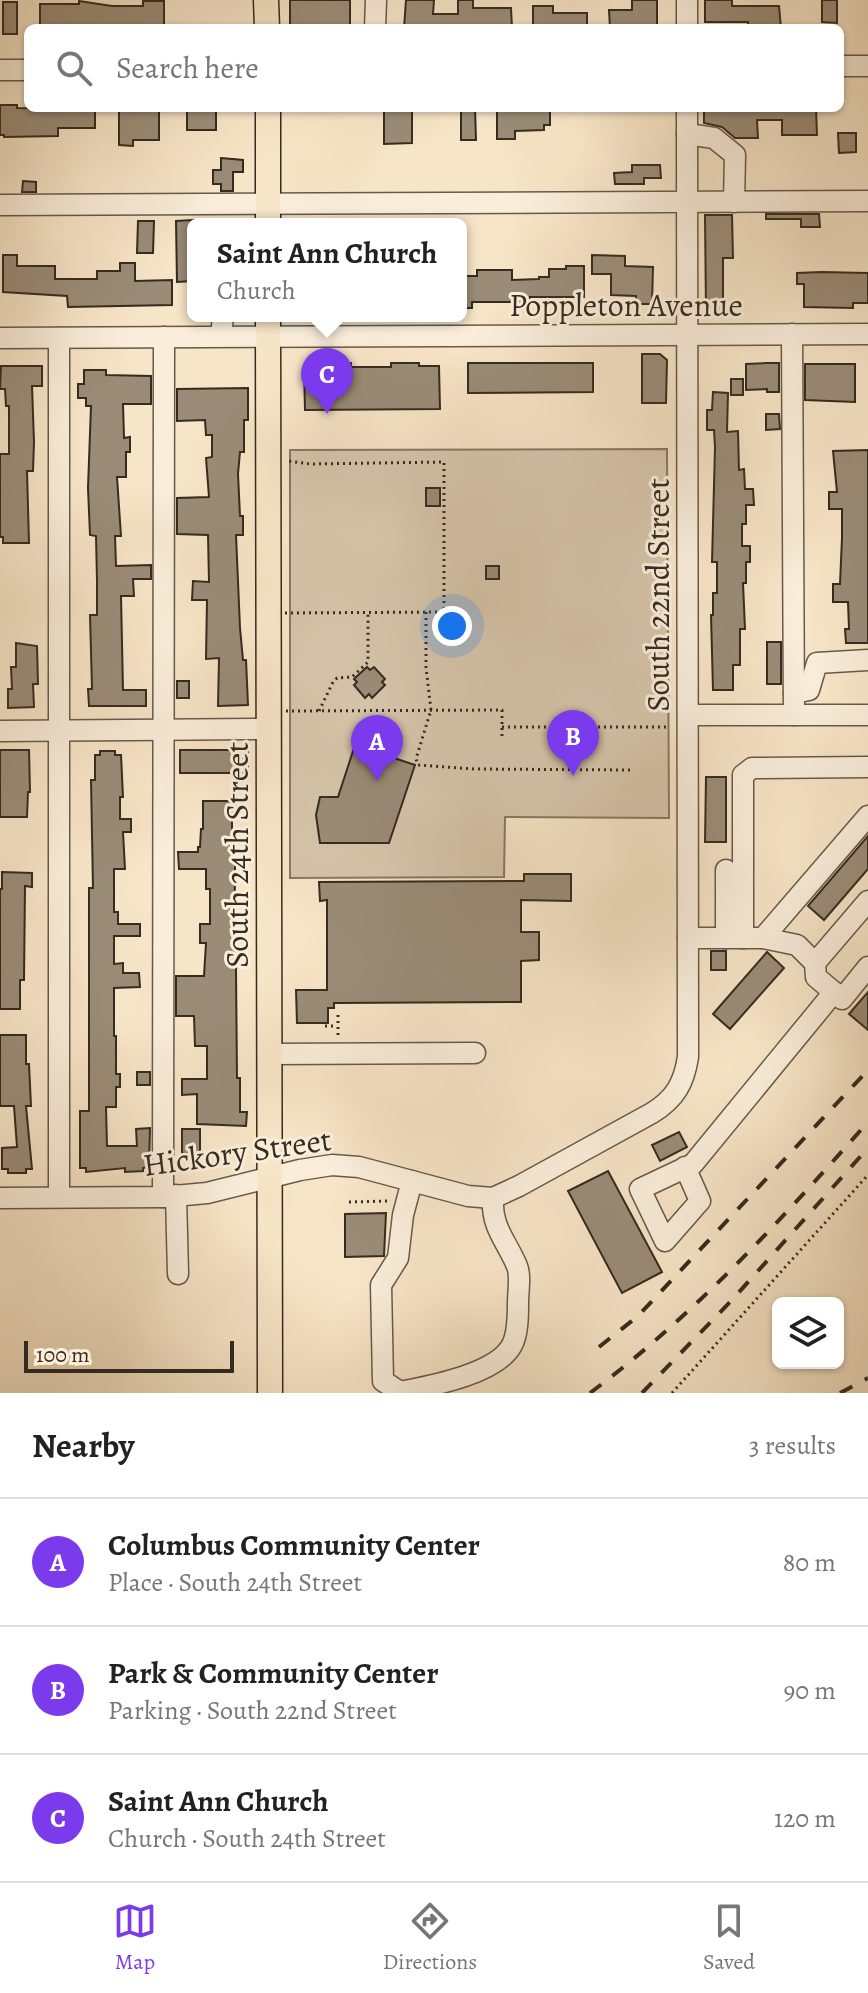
<!DOCTYPE html>
<html lang="en">
<head>
<meta charset="utf-8">
<style>
  body { margin:0; font-family:Alegreya,serif; background:#f6f6f6; color:#222 }
  .controls { position:absolute; right:24px; bottom:24px; display:grid; overflow:hidden; border-radius:12px; box-shadow:0 2px 6px #0004 }
  .controls button { width:72px; height:72px; display:grid; place-items:center; padding:0; border:0; border-bottom:2px solid #e0e0e0; background:#fff; color:#222; font:40px sans-serif }
  .scale { position:absolute; left:24px; bottom:20px; width:210px; box-sizing:border-box; padding-left:8px; border:4px solid #352b20; border-top:0; font-size:22px; line-height:28px; white-space:nowrap; color:#352b20; -webkit-text-stroke:6px #faeedb; paint-order:stroke }
  .you { position:absolute; left:452px; top:626px; width:28px; height:28px; margin:-20px; border:6px solid #fff; border-radius:50%; background:#1a73e8; box-shadow:0 0 0 12px #1a73e833 }
  .badge { display:grid; place-items:center; width:52px; height:52px; border-radius:50%; background:#7c3aed; color:#fff; font-size:26px; font-weight:700 }
  .pin { position:absolute; translate:-50% -66px; filter:drop-shadow(0 2px 4px #0008) }
  .pin::after { content:''; position:absolute; top:42px; width:28px; height:24px; background:inherit; clip-path:polygon(0 0,100% 0,50% 100%) }
  .popup { position:absolute; left:187px; top:218px; width:280px; height:104px; box-sizing:border-box; display:grid; place-content:center; border-radius:12px; background:#fff; filter:drop-shadow(0 2px 6px #0005); font-size:26px; white-space:nowrap; color:#767676 }
  .popup b { font-size:30px; color:#222 }
  .popup::after { content:''; position:absolute; left:50%; top:100%; margin-left:-16px; border:16px solid transparent; border-top-color:#fff }
  .list { margin:0; padding:0; list-style:none }
  h2 { display:flex; justify-content:space-between; align-items:center; height:104px; margin:0; padding:0 32px; font-size:34px }
  h2 small { font-size:26px; font-weight:400; color:#767676 }
  .list li { display:grid; grid-template-columns:52px 1fr auto; gap:24px; align-items:center; box-sizing:border-box; height:128px; padding:0 32px; border-top:2px solid #e0e0e0 }
  .list b { display:block; font-size:30px; white-space:nowrap }
  .list p { margin:0; font-size:26px; white-space:nowrap; color:#767676 }
  .list em { font-size:26px; font-style:normal; color:#767676 }
  .icon { flex:none; width:44px; height:44px; fill:none; stroke:currentColor; stroke-width:2; stroke-linecap:round; stroke-linejoin:round }
  .map { position:relative; flex:none; width:868px; height:1393px; overflow:hidden }
  .search { position:absolute; background:#fff; box-shadow:0 2px 6px #0004; left:24px; right:24px; top:24px; height:88px; display:flex; align-items:center; gap:20px; box-sizing:border-box; padding:0 28px; border-radius:12px; color:#767676; font-size:30px }
  .sheet { height:488px; background:#fff }
  nav { display:flex; justify-content:space-around; align-items:center; box-sizing:border-box; height:112px; border-top:2px solid #e0e0e0; background:#fff; font-size:22px; color:#767676 }
  nav a { display:grid; justify-items:center; gap:4px }
  nav .on { color:#7c3aed }
  .map>svg:first-child { display:block }
  .green { fill:#d6c5ab; stroke:#867866; stroke-width:2 }
  .building { fill:#9a8c77; stroke:#352b20; stroke-width:2 }
  .lines { fill:none; stroke-linecap:round; stroke-linejoin:round }
  .minor-casing { stroke:#665a4a; stroke-width:23 }
  .major-casing { stroke:#352b20; stroke-width:27 }
  .path { stroke:#352b20; stroke-width:3; stroke-dasharray:2 4; stroke-linecap:butt }
  .minor { stroke:#faeedb; stroke-width:20 }
  .major { stroke:#f7e5c7; stroke-width:24 }
  .rail { stroke:#352b20; stroke-width:4; stroke-dasharray:14 14; stroke-linecap:butt }
  .labels { text-anchor:middle; dominant-baseline:central; stroke-width:6; stroke-linejoin:round; paint-order:stroke }
  .street-label { font-size:32px; fill:#352b20; stroke:#faeedb }
</style>
</head>
<body>
<div class="map">
<svg width="868" height="1393" viewBox="0 0 868 1393">
  <rect width="100%" height="100%" fill="#f7e5c7"/>
  <filter id="stains"><feTurbulence type="fractalNoise" baseFrequency=".0025" numOctaves="4"/><feColorMatrix values="0 0 0 0 .2 0 0 0 0 .09 0 0 0 0 .02 0 0 0 .5 -.17"/></filter>
  <radialGradient id="worn" r=".72"><stop offset=".6" stop-color="#630" stop-opacity="0"/><stop offset="1" stop-color="#630" stop-opacity=".3"/></radialGradient>
  <path class="green" d="M667 449 669 818 505 817 504 877 290 878V450Z"/>
  <g class="building">
    <rect x="290" y="0" width="60" height="28"/>
    <path d="M406 0H434L433 14H458V0H473V8H511L512 28H404Z"/>
    <path d="M632 0H657V28H610L609 10H632Z"/>
    <path d="M705 0H732V6H779L781 28H748V22H705Z"/>
    <path d="M822 0H837V23L822 22Z"/>
    <path d="M79 1 112 6H143V1H164V28H40V4H79Z"/>
    <rect x="3" y="2" width="14" height="32"/>
    <path d="M533 6H553V13H587V28H533Z"/>
    <path d="M0 105H17V108L95 109V128H58V136L4 137V135H0Z"/>
    <path d="M119 108H159V140H133V146L119 145Z"/>
    <rect x="187" y="108" width="29" height="22"/>
    <path d="M384 108H412V143L384 144Z"/>
    <path d="M461 108H475L476 140H461Z"/>
    <path d="M497 108H550V125H544V130L515 131V139H497Z"/>
    <path d="M704 108H816L817 135H782V120H757L758 138H735L722 127 704 123Z"/>
    <path d="M838 133H856V152L839 153Z"/>
    <path d="M221 158 243 160V172H233V191H221V184H213V170H221Z"/>
    <path d="M632 165H660L661 178H644V184H615L614 173 632 172Z"/>
    <path d="M23 181 36 182V192H22Z"/>
    <path d="M766 214H819L820 227H801V219H766Z"/>
    <path d="M705 215H732L733 258H723V311L706 312Z"/>
    <path d="M193 220V281L177 282 176 221Z"/>
    <path d="M138 221H154L153 253H137Z"/>
    <path d="M3 255H17V266H55V279H97V271H120V263H135V281L172 280V305L68 307 67 296 3 292Z"/>
    <path d="M592 255 625 256V266L653 267 652 304H636V296L611 295V274H592Z"/>
    <path d="M566 266H584V297H530V309H517V302H472V308H461V276H477V270H512V280L539 279V277H549V269H566Z"/>
    <path d="M821 272 868 273V303H853V308L804 307V284H797V273Z"/>
    <path d="M642 354H660L667 360 666 403H642Z"/>
    <path d="M351 363V367H391V363H419V366H439L440 409 305 410 304 368 324 367V364Z"/>
    <path d="M468 363H593V392L468 393Z"/>
    <path d="M767 363H779V392H767V389L746 390V364Z"/>
    <path d="M805 364H855V402L805 400Z"/>
    <path d="M1 366H42V386H32L34 442 33 471H27L29 543H3V537H0V454H9V406H6L5 389H0Z"/>
    <path d="M84 370H106V375L151 376V404H123L124 438 130 437V452H126V477H117L121 536H115L116 566 151 565V579H133L134 596H121L123 690H146V706H89L88 689H92L90 615H97V581L96 536 90 535 88 488 91 406H86V398H78V384H84Z"/>
    <rect x="731" y="379" width="12" height="16"/>
    <path d="M248 388V420H244V452H240L238 474 240 516H243V535H236L240 628 243 660H246L248 705 218 706 219 658 206 659 207 600H192L193 581 209 582 208 535 177 534V498L209 497 206 458 212 457V435H206L205 420 177 421V389Z"/>
    <path d="M713 392 728 393 727 432 738 431 739 470 744 469 745 489H753L754 505H746V524H742V546H750V562H746V583H743L745 629H740V665H733V690H713L711 615H713V593H717V562H712L715 447 714 430H707V410H712Z"/>
    <path d="M766 414H779L780 429 766 430Z"/>
    <path d="M868 450V643H846L845 629H849L848 602H833V584H840L842 538V509H829V492H837L833 451Z"/>
    <rect x="426" y="488" width="14" height="18"/>
    <rect x="486" y="566" width="13" height="13"/>
    <rect x="767" y="642" width="14" height="42"/>
    <path d="M16 643 37 646 38 684H33L34 707 8 708V689H12L11 667H16Z"/>
    <path d="M367 667 370 670 374 667 385 679 382 682 385 685 372 698 369 694 365 698 354 685 357 682 354 679Z"/>
    <rect x="177" y="681" width="12" height="17"/>
    <path d="M355 745 415 765 389 843H320L316 815 320 797H338Z"/>
    <path d="M0 750H29L30 792H28L27 817H0Z"/>
    <rect x="180" y="750" width="68" height="23"/>
    <path d="M100 751H115V755H121L123 797H120V819H131V832H123L125 869H114V912H118V924H140V936H114V964L123 963V973H139L140 987 114 988V1036H116V1074H120V1087H116V1107H106L107 1146H137L136 1129 150 1128 149 1167 143 1168V1171L125 1172V1168L86 1172V1168H80V1111H89V888H93L91 780H95V755H100Z"/>
    <path d="M706 777H726V842H705Z"/>
    <path d="M203 801H236V816H232V847H235V873L234 951H238L236 970 237 1078H240V1112H247L246 1126 197 1124V1094L182 1095V1079H207V1046H195L194 1016H176V976H204L206 943H200V924H210V889H206V869H179L178 852H198V847H200L201 829H203Z"/>
    <path d="M868 836V869L824 920 808 906Z"/>
    <path d="M2 872 32 873V887L25 886 24 980H20V1009H0V889H2Z"/>
    <path d="M524 874H571V901L521 900V932H539V960L521 961V1002L334 1003V1008H328V1023H297L296 990H327V900L320 901 319 882 524 881Z"/>
    <rect x="711" y="951" width="15" height="19"/>
    <path d="M767 952 784 968 730 1029 713 1014Z"/>
    <path d="M868 992V1030L849 1014Z"/>
    <path d="M0 1035H26V1064H29L31 1106H26L32 1169H26V1173H8V1169H2V1148L17 1147 14 1106H0Z"/>
    <rect x="137" y="1072" width="13" height="13"/>
    <rect x="182" y="1129" width="18" height="24"/>
    <path d="M679 1132 687 1147 660 1161 652 1145Z"/>
    <path d="M608 1171 662 1272 622 1293 568 1191Z"/>
    <path d="M386 1213 384 1256 345 1257V1214Z"/>
  </g>
  <g class="lines">
    <g class="minor-casing">
      <g id="minor">
        <path d="M375 28 376 0"/>
        <path d="M687 28V0"/>
        <path d="M840 66H868"/>
        <path d="M0 70H28"/>
        <path d="M687 134 714 138 735 155 734 202"/>
        <path d="M0 205 868 201"/>
        <path d="M792 334 794 715"/>
        <path d="M221 336 223 316"/>
        <path d="M0 338 868 334"/>
        <path d="M59 338V1197"/>
        <path d="M794 693 809 690 817 663 868 660"/>
        <path d="M689 715H868"/>
        <path d="M0 731 269 729"/>
        <path d="M726 870V938"/>
        <path d="M688 938H763L797 945 815 963 816 977 842 999 868 967"/>
        <path d="M743 938V775L752 768 868 767"/>
        <path d="M763 938 868 816"/>
        <path d="M815 963 868 901"/>
        <path d="M270 1054 475 1053"/>
        <path d="M685 1167 700 1201 665 1241 640 1189 693 1164 834 992"/>
        <path d="M412 1181 403 1215 398 1258 381 1285 383 1381 400 1392C430 1386 497 1374 512 1345 518 1334 518 1315 518 1303 518 1291 521 1276 517 1266 506 1240 491 1227 493 1198"/>
        <path d="M176 1195 178 1274"/>
        <path d="M163 1197 164 337"/>
        <path d="M0 1198 163 1197 207 1193 300 1170 332 1165 359 1167 468 1196 493 1198 519 1186 652 1113C675 1099 684 1083 688 1057L687 108"/>
      </g>
    </g>
    <g class="major-casing">
      <g id="major">
        <path d="M266 0 267 28"/>
        <path d="M268 224V108"/>
        <path d="M268 316 270 1393"/>
      </g>
    </g>
    <g class="path">
      <path d="M426 612V667L431 710 416 759 418 765 474 769 630 770"/>
      <path d="M285 613 444 612V462L310 464 288 461"/>
      <path d="M286 711 502 710V737"/>
      <path d="M319 711 333 682 337 678 352 677 368 662V612"/>
      <path d="M502 727H670"/>
      <path d="M338 1015V1038"/>
      <path d="M325 1026H337"/>
      <path d="M349 1202 389 1201"/>
      <path d="M672 1393 868 1175"/>
    </g>
    <use href="#minor" class="minor"/>
    <use href="#major" class="major"/>
    <g class="rail">
      <path d="M599 1347 638 1316 868 1070"/>
      <path d="M590 1393C697 1313 780 1221 868 1122"/>
      <path d="M642 1393 732 1300 868 1148"/>
      <path d="M840 1393 868 1378"/>
    </g>
  </g>
  <g class="labels">
    <g class="street-label">
      <text x="626" y="305">Poppleton Avenue</text>
      <text transform="translate(658 595) rotate(-90)">South 22nd Street</text>
      <text transform="translate(237 855) rotate(-90)">South 24th Street</text>
      <text transform="translate(237 1152) rotate(-8)">Hickory Street</text>
    </g>
  </g>
  <rect width="100%" height="100%" filter="url(#stains)"/>
  <rect width="100%" height="100%" fill="url(#worn)"/>
</svg>
<div class="controls">
<button><svg class="icon" aria-label="layers" viewBox="0 0 24 24"><path d="M12 4l9 5-9 5-9-5zM3 14l9 5 9-5"/></svg></button>
</div>
<div class="scale">100 m</div>
<div class="you"></div>
<div class="pin badge" style="left:377px;top:781px">A</div>
<div class="pin badge" style="left:573px;top:776px">B</div>
<div class="pin badge" style="left:327px;top:414px">C</div>
<div class="popup"><b>Saint Ann Church</b>Church</div>
<div class="search"><svg class="icon" aria-label="search" viewBox="0 0 24 24"><circle cx="10" cy="10" r="6"/><path d="M15 15l6 6"/></svg>Search here</div>
</div>
<section class="sheet">
<h2>Nearby<small>3 results</small></h2>
<ul class="list">
<li><span class="badge">A</span><div><b>Columbus Community Center</b><p>Place · South 24th Street</p></div><em>80 m</em></li>
<li><span class="badge">B</span><div><b>Park &amp; Community Center</b><p>Parking · South 22nd Street</p></div><em>90 m</em></li>
<li><span class="badge">C</span><div><b>Saint Ann Church</b><p>Church · South 24th Street</p></div><em>120 m</em></li>
</ul>
</section>
<nav>
<a class="on"><svg class="icon" aria-label="map" viewBox="0 0 24 24"><path d="M3 6l6-2 6 2 6-2v14l-6 2-6-2-6 2zM9 4v14M15 6v14"/></svg>Map</a>
<a><svg class="icon" aria-label="directions" viewBox="0 0 24 24"><path d="M12 3l9 9-9 9-9-9zM9 14v-3h6M13 9l2 2-2 2"/></svg>Directions</a>
<a><svg class="icon" aria-label="saved" viewBox="0 0 24 24"><path d="M7 4h10v16l-5-4-5 4z"/></svg>Saved</a>
</nav>
</body>
</html>
